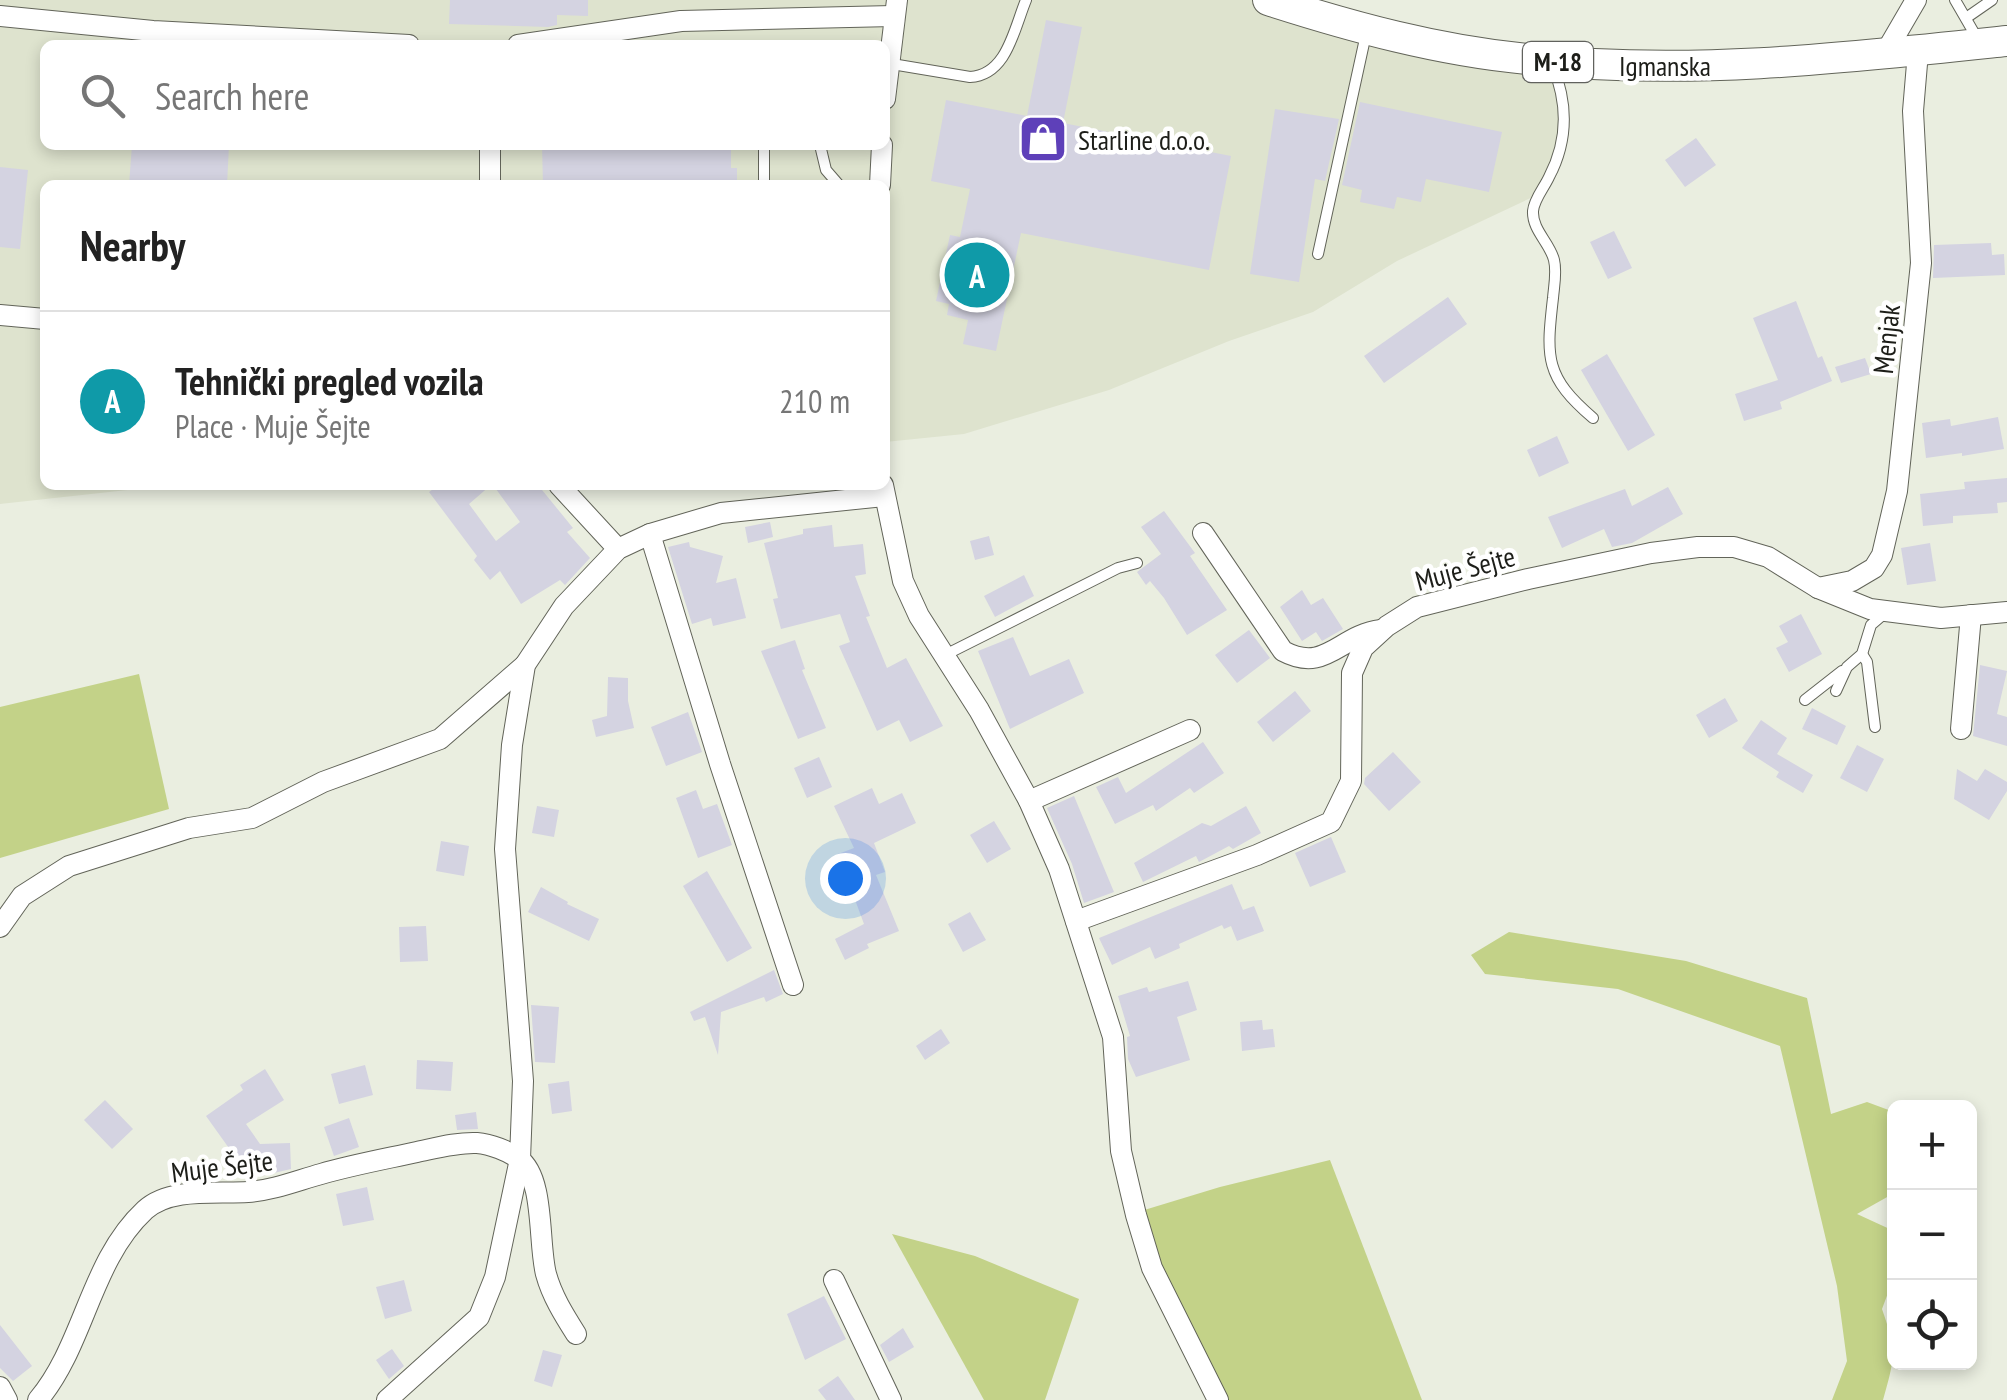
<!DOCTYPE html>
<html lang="en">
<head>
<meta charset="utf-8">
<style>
  body { margin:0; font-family:"PT Sans Narrow",sans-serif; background:#f2f2f2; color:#222 }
  .controls { position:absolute; right:30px; bottom:30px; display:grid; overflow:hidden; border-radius:15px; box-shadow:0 5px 15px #0003 }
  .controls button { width:90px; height:90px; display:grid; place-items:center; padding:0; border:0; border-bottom:2px solid #e0e0e0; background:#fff; color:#222; font:50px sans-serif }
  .you { position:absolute; left:845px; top:878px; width:35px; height:35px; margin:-25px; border:8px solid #fff; border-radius:50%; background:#1a73e8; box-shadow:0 0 0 15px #1a73e833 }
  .badge { display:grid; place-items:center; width:65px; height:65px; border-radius:50%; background:#1a73e8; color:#fff; font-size:32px; font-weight:700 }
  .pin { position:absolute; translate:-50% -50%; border:5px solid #fff; box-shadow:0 2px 10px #0006 }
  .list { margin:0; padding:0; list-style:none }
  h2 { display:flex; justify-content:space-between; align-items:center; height:130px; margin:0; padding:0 40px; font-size:42px }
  h2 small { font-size:32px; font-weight:400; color:#767676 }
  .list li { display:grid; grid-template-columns:65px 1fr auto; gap:30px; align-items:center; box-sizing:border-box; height:180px; padding:0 40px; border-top:2px solid #e0e0e0 }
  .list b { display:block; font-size:38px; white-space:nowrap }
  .list p { margin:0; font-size:32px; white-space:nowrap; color:#767676 }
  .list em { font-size:32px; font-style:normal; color:#767676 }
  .icon { flex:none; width:55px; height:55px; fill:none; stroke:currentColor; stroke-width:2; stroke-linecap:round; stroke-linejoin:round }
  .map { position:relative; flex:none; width:2007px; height:1400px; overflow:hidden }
  .search { position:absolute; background:#fff; box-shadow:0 5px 15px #0003; left:40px; top:40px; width:850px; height:110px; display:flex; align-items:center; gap:25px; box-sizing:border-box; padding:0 35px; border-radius:15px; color:#767676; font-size:38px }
  .panel { position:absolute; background:#fff; box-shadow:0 5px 15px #0003; left:40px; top:180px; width:850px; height:310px; border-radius:15px }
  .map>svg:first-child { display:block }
  .built { fill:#dee3ce; fill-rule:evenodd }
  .green { fill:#c3d288 }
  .building { fill:#d4d3e1 }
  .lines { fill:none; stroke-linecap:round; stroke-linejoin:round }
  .service-casing { stroke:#626459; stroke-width:12 }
  .minor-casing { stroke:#626459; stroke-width:22 }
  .primary-casing { stroke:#626459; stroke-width:32 }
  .service { stroke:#fff; stroke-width:10 }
  .minor { stroke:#fff; stroke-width:20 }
  .primary { stroke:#fff; stroke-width:30 }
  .labels { text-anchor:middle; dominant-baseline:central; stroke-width:9; stroke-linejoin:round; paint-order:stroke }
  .shield { fill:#fff; stroke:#61625e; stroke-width:2.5 }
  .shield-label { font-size:25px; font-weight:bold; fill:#1d1e19 }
  .street-label { font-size:28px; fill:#1d1e19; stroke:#fff }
  .poi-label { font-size:28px; fill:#1d1e19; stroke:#fff; text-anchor:start }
</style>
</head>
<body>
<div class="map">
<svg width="2007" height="1400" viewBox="0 0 2007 1400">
  <rect width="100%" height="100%" fill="#eaeee0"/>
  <path class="built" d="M0 0H1268L1550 61 1564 131 1539 194 1397 261 1313 312 1229 341 1109 390 964 434 885 442V185H45V485H173L0 504ZM45 45H885V145H45Z"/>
  <g class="green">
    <path d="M139 674 169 809 0 858V707Z"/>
    <path d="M1509 932 1686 961 1807 998 1831 1114 1867 1102 1894 1112V1198L1889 1196 1857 1214 1894 1231V1277L1882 1309C1897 1352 1895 1357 1883 1400H1832L1847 1361 1837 1286 1780 1046 1618 989 1485 974 1471 955Z"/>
    <path d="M1330 1160 1422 1400H1228L1162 1268 1141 1211 1220 1187Z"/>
    <path d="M892 1234 975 1256 1079 1299 1045 1400H984Z"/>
  </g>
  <g class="building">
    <path d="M450 0H588V16L557 15V25L548 27 449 24Z"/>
    <path d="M1046 20 1082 27 1063 123 1231 156 1209 270 1021 233 996 351 963 344 968 320 947 315 949 304 936 301 950 235 960 237 970 189 931 181 946 100 1027 116Z"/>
    <path d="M1360 102 1502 132 1489 192 1426 179 1421 202 1397 197 1394 209 1360 202 1362 190 1342 185Z"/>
    <path d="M1275 109 1339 119 1325 181 1315 179 1299 282 1250 274Z"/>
    <path d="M1696 138 1716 165 1685 187 1665 160Z"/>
    <path d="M132 145H229L227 185H129Z"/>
    <path d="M542 145H731V168H737V185H543Z"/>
    <path d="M0 167 28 170 20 249 0 247Z"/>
    <path d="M1614 231 1632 268 1608 279 1590 242Z"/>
    <path d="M1991 243 1992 255 2004 254 2005 275 1933 278 1934 245Z"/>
    <path d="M1448 297 1467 324 1384 383 1364 356Z"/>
    <path d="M1796 301 1818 358 1822 356 1832 381 1780 402 1782 409 1744 421 1735 394 1778 380 1753 318Z"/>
    <path d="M1607 354 1655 435 1628 451 1581 370Z"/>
    <path d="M1865 358 1871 374 1841 383 1835 367Z"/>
    <path d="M1998 417 2004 449 1962 456V453L1926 458 1922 423 1950 419 1951 426Z"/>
    <path d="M1557 436 1569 463 1539 477 1527 450Z"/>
    <path d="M2007 478V502L1997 503 1998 513 1953 516V523L1923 526 1920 494 1965 489 1964 482Z"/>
    <path d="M439 485H491L469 504 496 541 520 522 493 485H538L573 528 567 532 590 558 565 585 560 580 521 604 500 571 490 580 474 560 477 556 429 492Z"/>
    <path d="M1668 487 1683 514 1632 543 1612 547 1604 529 1562 548 1548 517 1625 489 1632 506Z"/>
    <path d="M1164 511 1195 553 1190 556 1227 610 1187 635 1164 598 1150 581 1146 585 1137 572 1161 554 1141 527Z"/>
    <path d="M770 522 773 537 748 543 745 527Z"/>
    <path d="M832 525 834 547 863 544 866 574 855 576 870 616 866 617 887 668 906 658 943 726 910 742 899 720 877 731 839 646 850 642 840 614 781 629 773 599 778 598 764 543 803 534V529Z"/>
    <path d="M989 536 994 555 975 560 970 541Z"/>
    <path d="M689 542 690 547 723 556 716 583 736 578 746 618 713 626 711 618 692 624 668 547Z"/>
    <path d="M1930 543 1936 581 1907 585 1901 548Z"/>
    <path d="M1024 575 1034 596 995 617 984 596Z"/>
    <path d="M1302 590 1311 605 1323 598 1343 629 1322 641 1316 632 1302 641 1280 607Z"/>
    <path d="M1801 614 1822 654 1789 672 1776 648 1788 642 1779 626Z"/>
    <path d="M1249 630 1270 658 1237 683 1215 655Z"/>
    <path d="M1013 637 1030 676 1069 659 1084 693 1010 729 978 651Z"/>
    <path d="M795 640 805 669 802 670 826 728 798 739 761 651Z"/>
    <path d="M1980 665 2007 671 1997 714 2007 717V746L1973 736Z"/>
    <path d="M608 677 628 678V701L634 728 596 737 592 720 607 716Z"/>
    <path d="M1295 691 1311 711 1273 742 1257 722Z"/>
    <path d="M1725 698 1738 721 1709 738 1696 715Z"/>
    <path d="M1812 708 1846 726 1837 745 1802 729Z"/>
    <path d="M688 712 702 752 666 766 651 727Z"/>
    <path d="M1761 720 1787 738 1777 754 1813 775 1803 793 1776 777 1779 772 1742 748Z"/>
    <path d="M1203 742 1224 773 1194 793 1190 788 1156 811 1153 805 1115 824 1096 787 1118 777 1126 793Z"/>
    <path d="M1857 745 1884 759 1867 792 1840 778Z"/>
    <path d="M1393 752 1421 782 1389 811 1364 784 1365 778Z"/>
    <path d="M819 757 832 787 807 798 794 768Z"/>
    <path d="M1957 769 1977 781 1985 769 2007 782V791L1989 820 1954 799Z"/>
    <path d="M872 788 879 804 902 793 916 823 874 843 885 872 876 875 899 931 867 944 869 948 845 960 835 939 864 924 838 854 854 848 834 806Z"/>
    <path d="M696 790 703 809 717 804 732 845 698 858 676 798Z"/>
    <path d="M1074 796 1114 892 1084 903 1072 864 1047 808Z"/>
    <path d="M537 806 559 810 554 837 532 833Z"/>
    <path d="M1246 806 1261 833 1233 849 1229 846 1199 862 1196 856 1143 882 1134 863 1202 823 1211 826Z"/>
    <path d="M994 821 1011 849 987 863 970 835Z"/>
    <path d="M1331 837 1346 872 1310 887 1295 853Z"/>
    <path d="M441 841 469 846 464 876 436 871Z"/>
    <path d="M707 871 752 948 727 962 683 886Z"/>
    <path d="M1232 884 1243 910 1254 906 1264 931 1237 941 1231 926 1224 929 1222 925 1179 944 1180 948 1155 959 1150 947 1112 965 1099 938Z"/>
    <path d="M541 887 568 902 567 904 599 919 589 941 528 912Z"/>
    <path d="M970 912 986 940 963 952 948 924Z"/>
    <path d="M426 926 428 961 400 962 399 927Z"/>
    <path d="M774 970 783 994 766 1002 764 997 721 1012 718 1055 705 1017 694 1021 690 1012Z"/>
    <path d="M1188 981 1197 1010 1177 1017 1190 1060 1136 1077 1128 1059 1127 1037 1130 1036 1118 996 1147 987 1149 992Z"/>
    <path d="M531 1005 559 1007 555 1063 535 1062Z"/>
    <path d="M1262 1020 1263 1030 1273 1029 1275 1047 1242 1051 1240 1022Z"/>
    <path d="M941 1029 950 1043 925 1060 916 1046Z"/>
    <path d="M417 1060 453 1062 451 1091 416 1089Z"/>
    <path d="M365 1065 373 1095 339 1104 331 1074Z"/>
    <path d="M265 1069 284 1100 246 1124 260 1144 290 1143 291 1169 261 1176V1161L246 1172 206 1116 243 1090 240 1085Z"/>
    <path d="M569 1081 572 1111 552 1114 548 1084Z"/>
    <path d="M105 1100 133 1129 112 1149 84 1120Z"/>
    <path d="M476 1112 478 1129 457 1130 455 1115Z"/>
    <path d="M349 1118 359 1147 334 1156 324 1127Z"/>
    <path d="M367 1187 374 1220 343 1226 336 1194Z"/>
    <path d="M404 1280 412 1311 385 1319 376 1287Z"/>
    <path d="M824 1296 846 1339 805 1360 787 1314Z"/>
    <path d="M0 1325 32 1366 13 1381 0 1368Z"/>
    <path d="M903 1328 914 1347 889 1362 880 1345Z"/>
    <path d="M392 1349 404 1366 389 1379 376 1360Z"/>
    <path d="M543 1350 562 1355 552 1387 534 1381Z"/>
    <path d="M838 1376 855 1400H826L818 1390Z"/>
  </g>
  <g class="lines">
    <g class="service-casing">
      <g id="service">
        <path d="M1955 0 1977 38"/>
        <path d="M1966 18 1992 0"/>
        <path d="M886 63 970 77C1007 75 1014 29 1026 0"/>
        <path d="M1553 67C1568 104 1568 141 1549 177 1544 188 1534 199 1533 211 1532 230 1550 243 1554 260 1557 272 1554 286 1553 298 1546 358 1545 377 1593 418"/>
        <path d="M820 145 826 170 839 185"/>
        <path d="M764 185V145"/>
        <path d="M1318 254 1366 34"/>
        <path d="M1862 654 1867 662 1875 727"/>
        <path d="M945 655 1118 568 1137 563"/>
        <path d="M1836 691 1847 667 1862 654 1871 625 1885 613"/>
        <path d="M1805 700 1842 671"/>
      </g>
    </g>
    <g class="minor-casing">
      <g id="minor">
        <path d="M0 16 153 31 409 45"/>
        <path d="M518 45 681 21 893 16"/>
        <path d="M1884 55 1916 0"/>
        <path d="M885 99 897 0"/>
        <path d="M490 145V185"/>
        <path d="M880 185 882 145"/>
        <path d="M0 315 45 319"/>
        <path d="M559 485 618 549"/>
        <path d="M883 485 903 581 919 616 979 710 1029 801 1059 869 1113 1037 1121 1151 1136 1215 1152 1268 1218 1400"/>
        <path d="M1203 533 1283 651C1326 674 1339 635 1381 630"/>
        <path d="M650 534 720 764 793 985"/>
        <path d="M1818 588 1852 581 1874 568 1882 555 1897 491 1921 263 1913 111 1918 52"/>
        <path d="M1961 729 1971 615"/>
        <path d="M1029 801 1190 730"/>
        <path d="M1076 921 1257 855 1331 822 1351 781 1352 673 1363 648 1387 626 1417 607 1528 579 1651 553 1698 547H1734L1768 557 1818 588 1870 609 1941 618 2007 612"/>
        <path d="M0 927 22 896 69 866 189 828 252 818 323 782 440 739 525 665"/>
        <path d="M834 1280 891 1400"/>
        <path d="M0 1387 7 1400"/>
        <path d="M38 1400C85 1344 90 1261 145 1210 170 1187 216 1194 248 1192 274 1190 296 1181 321 1174 352 1165 385 1159 417 1152 436 1148 458 1142 477 1143 490 1144 509 1151 519 1159 545 1178 538 1243 546 1274 552 1296 564 1315 576 1334"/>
        <path d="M387 1400 479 1317 495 1277 520 1159 523 1081 505 849 512 745 525 665 564 606 618 549 650 534 721 513 884 496"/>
      </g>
    </g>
    <g class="primary-casing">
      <path id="primary" d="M1268 0C1352 27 1440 51 1528 59 1689 76 1847 58 2007 41"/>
    </g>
    <use href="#service" class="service"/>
    <use href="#minor" class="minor"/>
    <use href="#primary" class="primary"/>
  </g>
  <defs>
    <g id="shop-square" transform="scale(2.5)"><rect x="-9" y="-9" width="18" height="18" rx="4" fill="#5e40b9" stroke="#fff"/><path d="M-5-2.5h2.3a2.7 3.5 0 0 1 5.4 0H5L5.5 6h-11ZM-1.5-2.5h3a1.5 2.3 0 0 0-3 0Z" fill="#fff"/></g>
  </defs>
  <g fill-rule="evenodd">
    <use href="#shop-square" x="1043" y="139"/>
  </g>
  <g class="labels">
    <rect class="shield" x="1523" y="42" width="70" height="40" rx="8"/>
    <g class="shield-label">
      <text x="1558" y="62">M-18</text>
    </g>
    <g class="street-label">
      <text x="1665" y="65">Igmanska</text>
      <text transform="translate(1886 339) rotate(-84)">Menjak</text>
      <text transform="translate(1465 568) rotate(-15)">Muje Šejte</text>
      <text transform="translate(222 1166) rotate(-7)">Muje Šejte</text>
    </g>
    <g class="poi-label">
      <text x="1078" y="139">Starline d.o.o.</text>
    </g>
  </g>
</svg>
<div class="controls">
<button>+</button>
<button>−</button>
<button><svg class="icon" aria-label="locate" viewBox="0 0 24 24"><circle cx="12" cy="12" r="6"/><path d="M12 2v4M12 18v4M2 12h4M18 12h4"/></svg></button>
</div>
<div class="you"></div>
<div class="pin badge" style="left:977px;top:275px;background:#0f9aa8">A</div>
<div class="search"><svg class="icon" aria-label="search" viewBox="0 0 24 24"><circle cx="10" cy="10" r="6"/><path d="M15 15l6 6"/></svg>Search here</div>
<section class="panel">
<h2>Nearby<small></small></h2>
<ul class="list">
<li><span class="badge" style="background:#0f9aa8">A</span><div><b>Tehnički pregled vozila</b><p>Place · Muje Šejte</p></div><em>210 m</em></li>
</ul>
</section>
</div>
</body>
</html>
